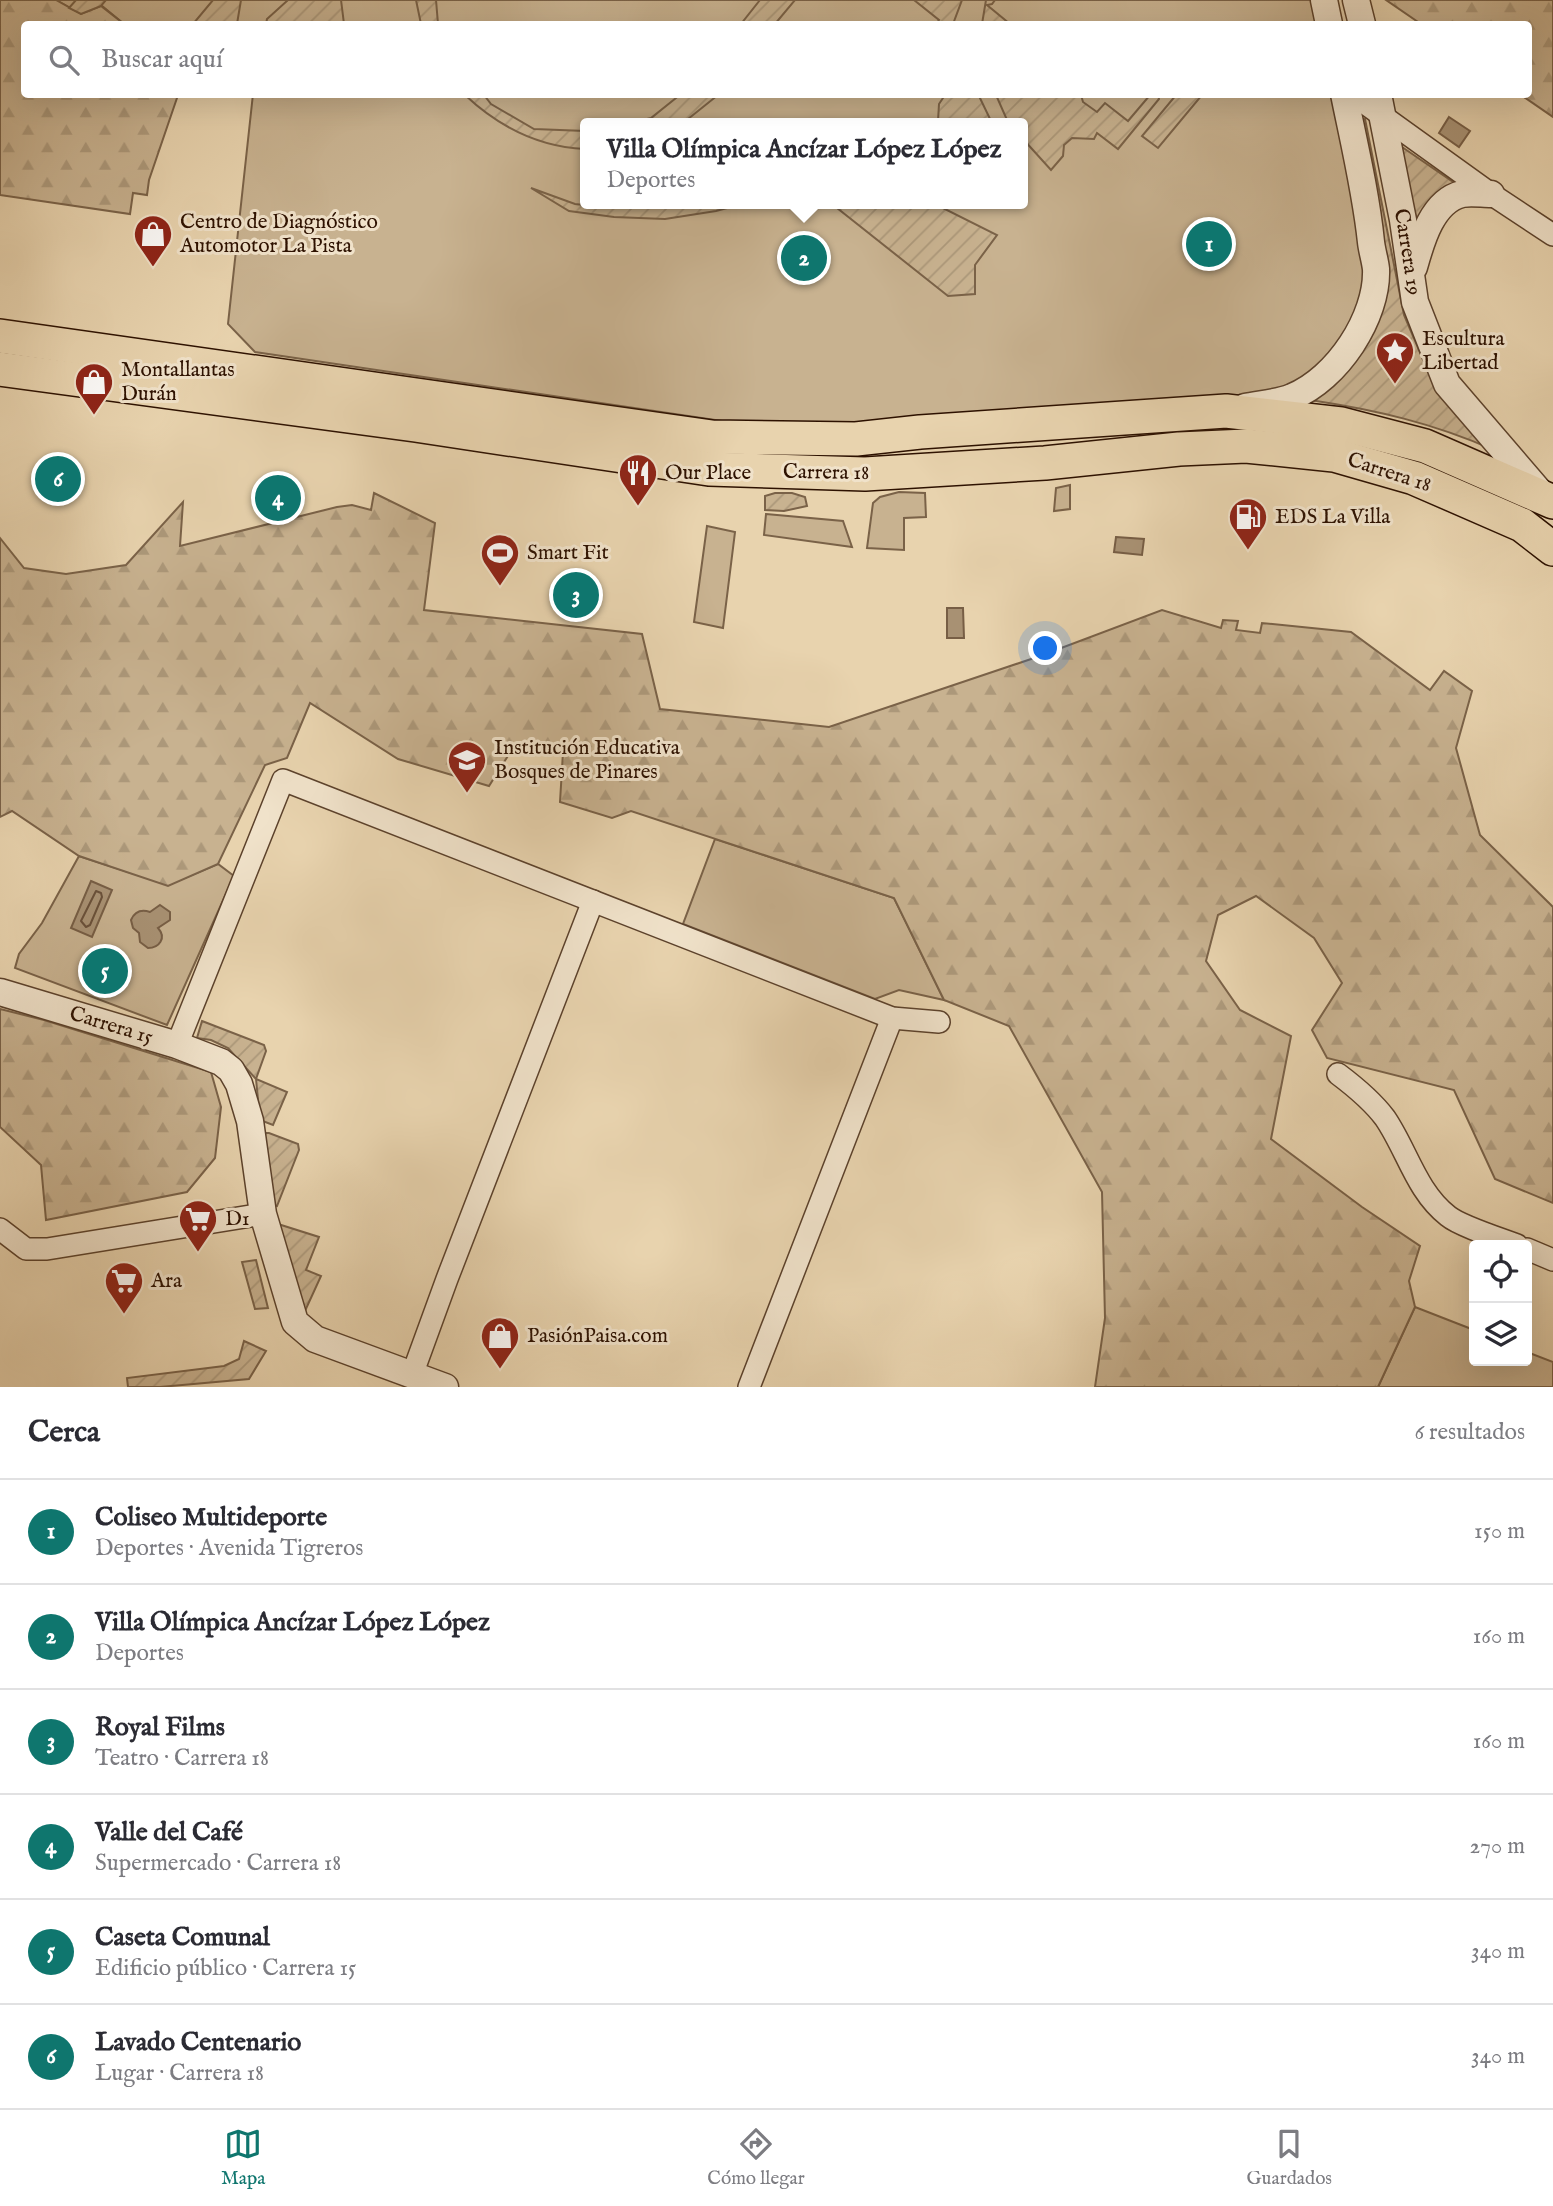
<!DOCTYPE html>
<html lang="es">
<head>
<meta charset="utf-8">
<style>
  body { margin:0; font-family:"IM FELL English",serif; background:#f7f7f7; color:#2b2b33 }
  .controls { position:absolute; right:21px; bottom:21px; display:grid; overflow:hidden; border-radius:7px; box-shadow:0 7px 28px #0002 }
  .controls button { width:63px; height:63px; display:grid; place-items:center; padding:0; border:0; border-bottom:2px solid #e1e1e2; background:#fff; color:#2b2b33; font:35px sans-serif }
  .you { position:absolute; left:1046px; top:649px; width:24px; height:24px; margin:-18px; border:5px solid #fff; border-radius:50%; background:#1a73e8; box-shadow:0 0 0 10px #1a73e833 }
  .badge { display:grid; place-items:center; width:46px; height:46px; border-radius:50%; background:#0f766e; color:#fff; font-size:23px; font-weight:700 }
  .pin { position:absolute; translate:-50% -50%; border:4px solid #fff; box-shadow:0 2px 7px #0006 }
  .popup { position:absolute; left:580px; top:118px; width:448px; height:91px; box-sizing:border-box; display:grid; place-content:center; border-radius:7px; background:#fff; filter:drop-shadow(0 2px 5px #0005); font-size:23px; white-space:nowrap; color:#7c7c81 }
  .popup b { font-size:26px; color:#2b2b33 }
  .popup::after { content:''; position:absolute; left:50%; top:100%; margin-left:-14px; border:14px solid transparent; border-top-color:#fff }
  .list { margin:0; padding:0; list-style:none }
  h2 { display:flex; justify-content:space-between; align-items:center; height:91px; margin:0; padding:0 28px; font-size:30px }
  h2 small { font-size:23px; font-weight:400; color:#7c7c81 }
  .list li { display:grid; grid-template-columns:46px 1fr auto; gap:21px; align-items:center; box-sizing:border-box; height:105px; padding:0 28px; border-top:2px solid #e1e1e2 }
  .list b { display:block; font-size:26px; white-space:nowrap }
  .list p { margin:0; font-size:23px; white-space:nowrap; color:#7c7c81 }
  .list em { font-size:23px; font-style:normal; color:#7c7c81 }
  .icon { flex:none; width:38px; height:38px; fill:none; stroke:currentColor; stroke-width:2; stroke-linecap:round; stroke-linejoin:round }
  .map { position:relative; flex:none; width:1553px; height:1387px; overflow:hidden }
  .search { position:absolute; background:#fff; box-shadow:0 7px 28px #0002; left:21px; right:21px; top:21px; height:77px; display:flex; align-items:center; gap:18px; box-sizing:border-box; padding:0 24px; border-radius:7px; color:#7c7c81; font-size:26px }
  .sheet { height:721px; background:#fff }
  nav { display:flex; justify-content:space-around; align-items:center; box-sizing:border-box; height:98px; border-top:2px solid #e1e1e2; background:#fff; font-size:19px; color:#7c7c81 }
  nav a { display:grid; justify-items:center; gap:4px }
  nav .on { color:#0f766e }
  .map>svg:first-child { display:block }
  .green { fill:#c8b290; stroke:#7a6248; stroke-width:2; fill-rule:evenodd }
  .forest { fill:url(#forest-firs); stroke:#7a6248; stroke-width:2 }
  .garden { fill:url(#garden-furrows); stroke:#7a6248; stroke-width:2 }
  .water { fill:#a89173; stroke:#775e45; stroke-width:2 }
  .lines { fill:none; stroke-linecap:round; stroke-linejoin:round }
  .shore { stroke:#6a513a; stroke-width:2 }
  .minor-casing { stroke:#5c422c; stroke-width:24 }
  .tertiary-casing { stroke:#5c422c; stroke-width:29 }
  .primary-casing { stroke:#2d1100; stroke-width:36 }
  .minor { stroke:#f0e2ca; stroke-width:21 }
  .tertiary { stroke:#f0e2ca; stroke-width:26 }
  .primary { stroke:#e8d3ae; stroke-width:33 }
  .labels { text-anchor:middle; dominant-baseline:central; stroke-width:6; stroke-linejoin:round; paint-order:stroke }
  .poi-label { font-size:21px; fill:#2d1100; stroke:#f0e2ca; text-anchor:start }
  .street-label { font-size:21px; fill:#2d1100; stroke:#f0e2ca }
</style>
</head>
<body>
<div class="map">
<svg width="1553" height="1387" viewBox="0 0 1553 1387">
  <defs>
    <pattern id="forest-firs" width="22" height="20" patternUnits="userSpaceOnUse" patternTransform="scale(1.75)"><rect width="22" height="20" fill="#c8b290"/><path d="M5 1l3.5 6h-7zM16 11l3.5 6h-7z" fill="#ac987a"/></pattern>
    <pattern id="garden-furrows" width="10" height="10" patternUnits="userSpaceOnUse" patternTransform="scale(1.75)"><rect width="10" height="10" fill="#c8b290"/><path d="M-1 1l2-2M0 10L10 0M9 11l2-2" fill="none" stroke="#ac987a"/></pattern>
  </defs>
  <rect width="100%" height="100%" fill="#e8d3ae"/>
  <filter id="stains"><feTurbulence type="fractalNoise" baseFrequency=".00286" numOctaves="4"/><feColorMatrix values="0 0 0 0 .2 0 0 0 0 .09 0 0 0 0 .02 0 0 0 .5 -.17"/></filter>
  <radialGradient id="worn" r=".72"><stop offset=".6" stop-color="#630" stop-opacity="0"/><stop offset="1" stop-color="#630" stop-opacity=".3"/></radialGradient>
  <g class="green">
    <path d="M56 0H1324L1329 24H124L102 6 81 14Z"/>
    <path d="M253 94 1344 95 1369 220 1359 332 1292 397 1060 413 800 425 722 421 255 352 228 324ZM585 123H1023V204H585Z"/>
    <path d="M1070 485V509L1054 511 1056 488Z"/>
    <path d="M899 492 925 493 926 517 904 518V550L867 548 873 503 880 497Z"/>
    <path d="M766 514 843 521 852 547 764 535Z"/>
    <path d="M707 526 735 532 723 628 694 622Z"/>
    <path d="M715 839 894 898 944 1000 899 990 875 999 683 924Z"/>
    <path d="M79 856 168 885 218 864 234 876 167 1025 15 968 19 954 42 923Z"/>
    <path d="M1415 1307 1474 1330V1361H1527V1352L1553 1362V1387H1378Z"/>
  </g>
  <g class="forest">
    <path d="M0 0H56L81 14 101 6 124 24H24V94L178 95 149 180 147 195 133 193 130 214 0 195Z"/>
    <path d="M1386 0H1553V117L1521 95 1528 94V24H1421Z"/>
    <path d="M374 493 435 523 424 610 642 634 660 709 829 727 1040 656 1162 610 1221 628 1223 620 1238 621 1236 630 1260 633 1262 623 1351 632 1430 690 1444 671 1472 691 1456 748 1480 835 1553 907V1203L1495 1179 1454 1090 1327 1058 1312 1030 1342 983 1314 938 1256 896 1218 915 1206 961 1240 1010 1291 1036 1271 1139 1362 1207 1420 1246 1409 1281 1415 1307 1378 1387H1095L1105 1318 1102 1192 1009 1026 944 1000 894 898 631 811 612 818 560 802 563 752 516 743 489 786 398 759 310 703 287 758 265 765 218 864 168 886 79 856 12 811 0 817V538L24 568 66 574 126 565 183 502 180 546 337 507 352 505 371 510Z"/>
    <path d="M0 1009 44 1020 211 1072 221 1107 215 1158 187 1192 46 1220 41 1165 0 1127Z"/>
  </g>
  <g class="garden">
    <path d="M76 0H106L101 6 81 14 69 8Z"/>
    <path d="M213 0H241L237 24H193Z"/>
    <path d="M288 0H341L344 24H266L267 19Z"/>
    <path d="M416 0H436L438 24H421Z"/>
    <path d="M760 0H795L775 24H741Z"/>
    <path d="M914 0H962L953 24H936L939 20Z"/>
    <path d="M986 0H995L992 4 987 5 1010 24H982Z"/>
    <path d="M681 94 718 95 683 123H631L651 118Z"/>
    <path d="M978 94 992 123H941L938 121 939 104 945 95Z"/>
    <path d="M465 95H484L491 104 534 129 585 131V149C539 147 498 126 465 95Z"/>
    <path d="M996 95H1081L1083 102 1097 112 1105 103 1128 121 1150 95H1158L1159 99 1118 149 1097 133 1094 139 1072 138 1064 145 1063 156 1051 170 1023 139V123H1010L1007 120Z"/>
    <path d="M1176 95H1202L1158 148 1142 136Z"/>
    <path d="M1365 119 1404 315 1427 369 1494 450C1433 423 1376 410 1310 400L1387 277 1384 242 1358 121Z"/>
    <path d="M1402 147 1456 184 1418 225 1399 150Z"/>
    <path d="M531 188 575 204 609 208 672 204H742L716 211 665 219 614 217 569 211Z"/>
    <path d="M832 204H935L997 235 975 265V294L948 296Z"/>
    <path d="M775 493H792L805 497 807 506 784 511 765 510V496Z"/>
    <path d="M202 1021 264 1045 266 1051 256 1079 287 1092 273 1125 260 1120 256 1079 228 1048 211 1040 197 1038Z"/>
    <path d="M262 1133H269L298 1144 299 1150 277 1206 271 1204Z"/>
    <path d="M278 1224 319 1237 306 1270 321 1276 305 1311Z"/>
    <path d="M256 1260 268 1308 255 1309 242 1262Z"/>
    <path d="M244 1341 266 1351 249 1379 160 1387H128L127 1378 224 1366 239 1359Z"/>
  </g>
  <g class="water">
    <path d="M1449 117 1470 131 1459 147 1439 133Z"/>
    <path d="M1116 537 1144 539 1142 555 1114 552Z"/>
    <path d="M947 608H963L964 638H947Z"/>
    <path d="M91 881 112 890 92 937 71 928Z"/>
    <path d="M160 905 170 912V920L158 928C167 938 159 948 148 948L140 942 139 933 133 928 131 920C135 911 141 909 150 912Z"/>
  </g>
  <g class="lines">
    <path class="shore" d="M96 891 101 893 102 897 90 925 86 927 81 921Z"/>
    <g class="minor-casing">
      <g id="minor">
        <path d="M1352 94 1491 194 1553 235"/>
        <path d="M177 1045 283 780 892 1018 939 1022"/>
        <path d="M1338 1074C1354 1086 1373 1102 1385 1118 1407 1150 1416 1191 1448 1216 1460 1226 1501 1239 1517 1245"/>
        <path d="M0 1229 26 1249H47L263 1214"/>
        <path d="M1527 1249 1553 1260"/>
        <path d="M412 1375 447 1279 593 901"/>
        <path d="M749 1387 892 1018"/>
      </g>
    </g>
    <g class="tertiary-casing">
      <g id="tertiary">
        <path d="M1324 0 1329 24"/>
        <path d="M1356 0 1362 24"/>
        <path d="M1378 94 1403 220 1415 302 1447 384 1544 497"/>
        <path d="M1414 267C1421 242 1432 201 1462 194 1470 192 1482 194 1491 194"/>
        <path d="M1245 407C1260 404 1278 403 1292 397 1337 379 1378 317 1376 269 1375 260 1372 251 1371 242 1366 193 1354 143 1344 94"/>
        <path d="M0 992 177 1045 221 1062 231 1070 239 1084 250 1121 263 1214 295 1322 315 1339 445 1387"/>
      </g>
    </g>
    <g class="primary-casing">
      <g id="primary">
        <path d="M0 336 712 437 856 439 920 432 1226 411 1341 424 1425 446 1553 502"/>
        <path d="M0 369 415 425 709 469 865 474 1045 463 1179 449 1246 446 1334 455 1414 478 1522 525 1553 549"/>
      </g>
    </g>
    <use href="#minor" class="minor"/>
    <use href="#tertiary" class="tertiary"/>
    <use href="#primary" class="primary"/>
  </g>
  <defs>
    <g id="shop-pin" transform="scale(2.0125)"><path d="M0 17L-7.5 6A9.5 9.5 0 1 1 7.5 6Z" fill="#8f2418" stroke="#f0e2ca"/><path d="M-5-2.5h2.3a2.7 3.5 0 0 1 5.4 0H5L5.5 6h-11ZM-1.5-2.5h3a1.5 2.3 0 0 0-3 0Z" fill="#fff"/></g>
    <g id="sight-pin" transform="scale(2.0125)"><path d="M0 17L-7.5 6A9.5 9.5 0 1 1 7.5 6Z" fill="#8f2418" stroke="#f0e2ca"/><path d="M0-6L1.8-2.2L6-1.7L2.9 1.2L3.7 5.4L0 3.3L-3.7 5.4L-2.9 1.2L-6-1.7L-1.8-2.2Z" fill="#fff"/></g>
    <g id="restaurant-pin" transform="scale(2.0125)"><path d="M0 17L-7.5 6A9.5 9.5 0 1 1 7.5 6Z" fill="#8f2418" stroke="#f0e2ca"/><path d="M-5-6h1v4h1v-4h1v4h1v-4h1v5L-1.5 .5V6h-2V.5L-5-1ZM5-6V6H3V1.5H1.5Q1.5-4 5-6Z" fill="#fff"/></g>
    <g id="fuel-pin" transform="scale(2.0125)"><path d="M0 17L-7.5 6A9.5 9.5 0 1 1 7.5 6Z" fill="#8f2418" stroke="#f0e2ca"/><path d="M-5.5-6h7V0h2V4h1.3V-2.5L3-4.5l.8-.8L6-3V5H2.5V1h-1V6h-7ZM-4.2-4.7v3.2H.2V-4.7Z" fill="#fff"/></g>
    <g id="stadium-pin" transform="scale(2.0125)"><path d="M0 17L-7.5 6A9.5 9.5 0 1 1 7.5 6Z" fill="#8f2418" stroke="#f0e2ca"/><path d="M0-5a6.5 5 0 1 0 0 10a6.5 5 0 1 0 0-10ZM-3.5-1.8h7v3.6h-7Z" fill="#fff"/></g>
    <g id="university-pin" transform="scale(2.0125)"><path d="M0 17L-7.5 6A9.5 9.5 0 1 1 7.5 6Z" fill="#8f2418" stroke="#f0e2ca"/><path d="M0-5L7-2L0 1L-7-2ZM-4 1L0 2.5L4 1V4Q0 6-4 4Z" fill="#fff"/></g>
    <g id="supermarket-pin" transform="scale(2.0125)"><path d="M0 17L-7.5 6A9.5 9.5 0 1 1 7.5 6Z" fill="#8f2418" stroke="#f0e2ca"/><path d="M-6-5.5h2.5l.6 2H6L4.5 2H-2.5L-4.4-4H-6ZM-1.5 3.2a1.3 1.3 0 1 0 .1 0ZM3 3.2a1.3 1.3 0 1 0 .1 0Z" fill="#fff"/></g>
  </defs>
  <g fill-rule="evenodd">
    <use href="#shop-pin" x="153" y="234"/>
    <use href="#sight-pin" x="1395" y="351"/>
    <use href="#shop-pin" x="94" y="382"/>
    <use href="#restaurant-pin" x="638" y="473"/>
    <use href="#fuel-pin" x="1248" y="517"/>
    <use href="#stadium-pin" x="500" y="553"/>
    <use href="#university-pin" x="467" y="760"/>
    <use href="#supermarket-pin" x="198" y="1219"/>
    <use href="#supermarket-pin" x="124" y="1281"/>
    <use href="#shop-pin" x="500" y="1336"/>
  </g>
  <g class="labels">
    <g class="poi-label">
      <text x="180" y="222">Centro de Diagnóstico<tspan x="180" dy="24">Automotor La Pista</tspan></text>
      <text x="1422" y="339">Escultura<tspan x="1422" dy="24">Libertad</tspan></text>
      <text x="121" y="370">Montallantas<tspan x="121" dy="24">Durán</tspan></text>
      <text x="665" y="473">Our Place</text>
      <text x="1275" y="517">EDS La Villa</text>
      <text x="527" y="553">Smart Fit</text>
      <text x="494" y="748">Institución Educativa<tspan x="494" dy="24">Bosques de Pinares</tspan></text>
      <text x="225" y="1219">D1</text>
      <text x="151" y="1281">Ara</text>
      <text x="527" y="1336">PasiónPaisa.com</text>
    </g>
    <g class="street-label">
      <text transform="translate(1407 252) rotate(81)">Carrera 19</text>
      <text transform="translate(826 473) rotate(1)">Carrera 18</text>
      <text transform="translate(1389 473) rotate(18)">Carrera 18</text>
      <text transform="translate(111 1026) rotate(17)">Carrera 15</text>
    </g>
  </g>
  <rect width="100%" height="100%" filter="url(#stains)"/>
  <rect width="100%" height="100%" fill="url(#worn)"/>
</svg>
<div class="controls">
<button><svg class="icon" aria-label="locate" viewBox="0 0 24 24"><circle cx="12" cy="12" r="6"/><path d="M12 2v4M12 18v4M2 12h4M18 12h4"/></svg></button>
<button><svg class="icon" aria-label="layers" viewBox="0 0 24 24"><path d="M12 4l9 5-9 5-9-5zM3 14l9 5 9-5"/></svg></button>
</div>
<div class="you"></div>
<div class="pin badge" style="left:1209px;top:244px">1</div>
<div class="pin badge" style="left:804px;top:258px">2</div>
<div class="popup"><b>Villa Olímpica Ancízar López López</b>Deportes</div>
<div class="pin badge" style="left:576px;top:595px">3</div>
<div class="pin badge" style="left:278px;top:498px">4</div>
<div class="pin badge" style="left:105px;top:971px">5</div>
<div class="pin badge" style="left:58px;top:479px">6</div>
<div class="search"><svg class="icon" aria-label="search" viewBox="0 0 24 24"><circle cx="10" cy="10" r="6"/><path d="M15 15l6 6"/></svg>Buscar aquí</div>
</div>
<section class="sheet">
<h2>Cerca<small>6 resultados</small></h2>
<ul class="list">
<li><span class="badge">1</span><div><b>Coliseo Multideporte</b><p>Deportes · Avenida Tigreros</p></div><em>150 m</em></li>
<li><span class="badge">2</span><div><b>Villa Olímpica Ancízar López López</b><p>Deportes</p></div><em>160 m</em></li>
<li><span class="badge">3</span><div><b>Royal Films</b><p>Teatro · Carrera 18</p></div><em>160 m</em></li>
<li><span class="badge">4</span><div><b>Valle del Café</b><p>Supermercado · Carrera 18</p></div><em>270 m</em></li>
<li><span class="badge">5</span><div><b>Caseta Comunal</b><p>Edificio público · Carrera 15</p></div><em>340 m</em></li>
<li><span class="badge">6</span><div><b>Lavado Centenario</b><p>Lugar · Carrera 18</p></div><em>340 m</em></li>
</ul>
</section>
<nav>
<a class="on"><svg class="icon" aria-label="map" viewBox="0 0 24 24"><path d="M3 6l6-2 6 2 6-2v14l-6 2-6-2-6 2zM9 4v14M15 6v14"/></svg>Mapa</a>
<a><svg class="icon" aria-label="directions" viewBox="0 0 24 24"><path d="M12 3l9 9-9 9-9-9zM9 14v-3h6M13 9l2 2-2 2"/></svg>Cómo llegar</a>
<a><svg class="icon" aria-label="saved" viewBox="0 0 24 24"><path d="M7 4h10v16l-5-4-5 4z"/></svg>Guardados</a>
</nav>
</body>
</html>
